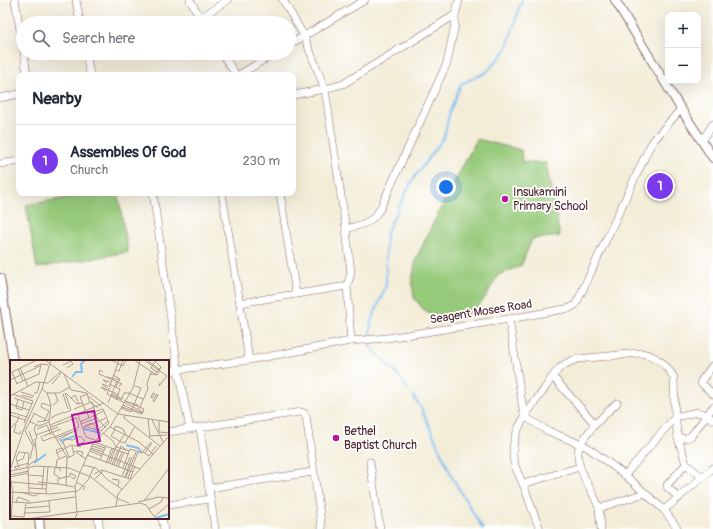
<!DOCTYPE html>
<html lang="en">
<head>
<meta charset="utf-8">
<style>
  body { margin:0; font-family:Pangolin,sans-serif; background:#f6f6f7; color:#1f2937 }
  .controls { position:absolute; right:12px; top:12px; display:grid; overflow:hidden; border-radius:8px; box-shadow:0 4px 16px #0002 }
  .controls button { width:36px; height:36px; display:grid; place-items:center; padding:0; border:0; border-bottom:1px solid #e0e1e3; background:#fff; color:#1f2937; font:20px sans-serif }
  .you { position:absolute; left:446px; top:187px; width:14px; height:14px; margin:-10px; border:3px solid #fff; border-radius:50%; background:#1a73e8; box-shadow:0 0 0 6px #1a73e833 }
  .badge { display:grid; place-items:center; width:26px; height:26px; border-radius:50%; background:#7c3aed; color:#fff; font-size:13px; font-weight:700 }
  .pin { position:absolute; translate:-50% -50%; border:2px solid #fff; box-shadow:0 1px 4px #0006 }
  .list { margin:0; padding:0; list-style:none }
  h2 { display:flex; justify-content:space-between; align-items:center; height:52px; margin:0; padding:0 16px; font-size:17px }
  h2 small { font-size:13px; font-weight:400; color:#747a83 }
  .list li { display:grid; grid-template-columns:26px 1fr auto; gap:12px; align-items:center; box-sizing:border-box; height:72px; padding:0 16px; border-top:1px solid #e0e1e3 }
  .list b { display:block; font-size:15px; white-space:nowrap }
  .list p { margin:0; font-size:13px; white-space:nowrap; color:#747a83 }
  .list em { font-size:13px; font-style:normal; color:#747a83 }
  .icon { flex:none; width:22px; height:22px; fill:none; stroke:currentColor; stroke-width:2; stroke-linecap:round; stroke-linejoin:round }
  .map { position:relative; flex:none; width:713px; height:529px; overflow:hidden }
  .search { position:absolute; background:#fff; box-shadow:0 4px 16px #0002; left:16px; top:16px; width:280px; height:44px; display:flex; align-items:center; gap:10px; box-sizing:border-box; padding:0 14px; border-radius:22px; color:#747a83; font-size:15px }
  .panel { position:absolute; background:#fff; box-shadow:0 4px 16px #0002; left:16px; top:72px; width:280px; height:124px; border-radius:8px }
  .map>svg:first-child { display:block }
  .green { fill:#97ca7a; stroke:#707452 }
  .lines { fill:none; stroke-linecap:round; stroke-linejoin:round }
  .stream { stroke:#7fbef3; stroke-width:2 }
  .minor-casing { stroke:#856768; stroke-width:8 }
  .tertiary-casing { stroke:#856768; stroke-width:10 }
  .minor { stroke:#fff; stroke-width:7 }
  .tertiary { stroke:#fff; stroke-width:8 }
  .poi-dot { fill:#b5179e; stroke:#fff; stroke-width:1.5 }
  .labels { text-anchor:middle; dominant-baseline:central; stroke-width:3.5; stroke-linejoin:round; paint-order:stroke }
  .poi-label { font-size:12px; fill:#4a1f2b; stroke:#fff; text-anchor:start }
  .street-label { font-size:12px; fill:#4a1f2b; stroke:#fff }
  .inset-river { fill:none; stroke:#7fbef3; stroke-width:2 }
  .inset-road { fill:none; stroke:#af9b93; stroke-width:1 }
  .view { fill:#b5179e; fill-opacity:0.15; stroke:#b5179e; stroke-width:2 }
  .inset-edge { fill:none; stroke:#4a1f2b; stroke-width:2 }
</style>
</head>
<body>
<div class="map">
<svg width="713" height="529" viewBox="0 0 713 529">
  <rect width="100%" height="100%" fill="#fff"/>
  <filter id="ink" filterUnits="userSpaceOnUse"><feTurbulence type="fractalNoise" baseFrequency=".025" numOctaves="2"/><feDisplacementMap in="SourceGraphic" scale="8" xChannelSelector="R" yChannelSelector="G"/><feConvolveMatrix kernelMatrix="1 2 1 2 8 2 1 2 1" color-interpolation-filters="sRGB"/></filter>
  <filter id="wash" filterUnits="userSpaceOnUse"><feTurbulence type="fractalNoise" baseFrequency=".012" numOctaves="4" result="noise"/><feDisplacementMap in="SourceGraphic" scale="16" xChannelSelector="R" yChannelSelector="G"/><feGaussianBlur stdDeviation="0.9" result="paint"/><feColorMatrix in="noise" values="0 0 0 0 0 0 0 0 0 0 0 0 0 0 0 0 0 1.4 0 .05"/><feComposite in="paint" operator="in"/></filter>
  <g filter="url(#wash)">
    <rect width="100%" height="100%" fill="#f3edd8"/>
    <g class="green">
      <path d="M477 139 521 150 522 162 546 163 560 236 532 239 521 266 498 275 485 298 473 312 442 317 425 311 414 298 412 281 416 259 437 215Z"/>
      <path d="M95 193H118L128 252 37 268 26 205Z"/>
    </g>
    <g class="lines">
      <g class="stream">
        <path d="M370 335 371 322 386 286V233L412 181 444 137 450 111 461 84 487 72 506 50 522 0"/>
        <path d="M370 343V347L398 375 408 389"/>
        <path d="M413 396 421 408 453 479 483 529"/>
      </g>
    </g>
  </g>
  <g filter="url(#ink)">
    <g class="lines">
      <g class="minor-casing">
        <g id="minor">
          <path d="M15 0 23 48"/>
          <path d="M76 0 80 23"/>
          <path d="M190 0 203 23"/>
          <path d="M283 0 304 36 325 89 346 229 351 273 347 286 351 341"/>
          <path d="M200 18 228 0"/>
          <path d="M289 45 365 0"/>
          <path d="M24 53 27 75"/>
          <path d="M86 53 90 75"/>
          <path d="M222 53 236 75"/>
          <path d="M239 75 275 53"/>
          <path d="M293 95 325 89 343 84 455 15"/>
          <path d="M0 98 19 94"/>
          <path d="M702 141 713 124"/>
          <path d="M0 164 19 161"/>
          <path d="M153 193 178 370 190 429"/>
          <path d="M222 193 249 360"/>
          <path d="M280 193 296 294"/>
          <path d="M346 229C362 224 371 224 380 209L447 63 455 24V15L459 0"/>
          <path d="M240 303 347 286"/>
          <path d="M509 319 524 416 546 430 587 447 625 475 664 510 678 529"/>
          <path d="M713 365 701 381V383L713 394"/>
          <path d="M168 371 249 360 351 341 387 338 509 319 570 308 575 305 578 300 648 150 653 141 681 109"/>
          <path d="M553 377 595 424"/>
          <path d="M617 403C606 413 581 436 578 451 577 459 580 468 583 475 588 486 595 496 599 508L645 493"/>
          <path d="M200 428 215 529"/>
          <path d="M168 432 301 412 304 413 306 416 322 529"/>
          <path d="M678 438H687L691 436 713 407"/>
          <path d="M370 462 380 529"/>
          <path d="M625 475 675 417 697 412 707 415 713 420"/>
          <path d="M523 484 580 467"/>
          <path d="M209 488 313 472"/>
          <path d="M679 498 667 487V485L686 464"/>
          <path d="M168 505 210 499"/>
          <path d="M599 508 601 529"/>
          <path d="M664 510 713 468"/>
          <path d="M98 518 100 529"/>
          <path d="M162 518 164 529"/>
          <path d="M540 529C534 516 530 502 525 489 522 481 518 474 515 466 506 438 527 412 543 391 554 375 558 364 578 359L639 353C655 354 667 365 674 378L675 417 678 438 686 464 702 477"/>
        </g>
      </g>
      <g class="tertiary-casing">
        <g id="tertiary">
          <path d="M615 0 681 109 713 158"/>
          <path d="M0 278 13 361"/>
          <path d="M39 518 40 529"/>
        </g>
      </g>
      <use href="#minor" class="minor"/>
      <use href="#tertiary" class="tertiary"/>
    </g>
  </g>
  <g class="poi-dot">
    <circle cx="505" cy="199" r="4"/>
    <circle cx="336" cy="438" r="4"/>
  </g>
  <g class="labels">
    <g class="poi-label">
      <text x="513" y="192">Insukamini<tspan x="513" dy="14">Primary School</tspan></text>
      <text x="344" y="431">Bethel<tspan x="344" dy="14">Baptist Church</tspan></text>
    </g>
    <g class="street-label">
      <text transform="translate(481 312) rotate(-9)">Seagent Moses Road</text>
    </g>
  </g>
  <g transform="translate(10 360)">
    <rect width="159" height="159" fill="#f3edd8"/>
    <path class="inset-river" d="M62 17 66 12H72L71 4 75 0M74 69 91 73M50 81 65 76M116 85 128 88 132 93M24 103 36 94M146 158 159 154"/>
    <path class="inset-road" d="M35 0 108 54 159 62M101 0 113 6 116 0M109 0 97 34 133 52M124 0 145 14 151 7 144 0M134 0 157 16 149 26 150 23M137 0 149 9M145 1 141 8 147 12M53 5 61 1 63 4 57 8M24 7 31 4 38 5M10 8 18 26M8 9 13 21M105 10 109 11 113 0M93 12 90 10 89 14 112 24 109 26M54 14 61 30 77 33M140 14 147 15 151 7M103 15 110 19 106 27M97 17 109 20M0 20 30 6M97 23 93 20 100 22M6 24 29 14 31 4M7 24 2 12 27 0M42 24 52 12M99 24 110 29 106 40M125 26 131 28 125 42 124 45 122 49 121 52 111 48 113 45 122 49 133 53M97 28 92 24 98 26M32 29 37 33 41 45 39 62 42 72 57 97 56 126M96 31 91 27 109 35M11 32 24 36M24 33H27L30 22M37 33H49L60 27M56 33 67 44 73 43M77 33 79 41 88 48M143 33 145 34 142 38 141 37ZM2 34 23 41 14 63M53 34 58 49M102 34 113 39M147 34 148 35 144 42 143 40ZM11 35 23 38M101 35 112 40M0 36 26 22 38 23 51 11M78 36 91 46M4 38 22 44M61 38 65 35 69 44M112 38 114 33H119L133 39M8 39 6 48 12 50 14 41M114 41 128 45V47M98 43 107 21M0 44 19 50M43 45 48 41 45 33M112 47 132 54 134 49 115 41M64 49 82 42 87 58 96 68M129 49 138 29 137 24 141 12M0 52 17 57M76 52 70 37 77 34M23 53 35 59M54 53 61 50 55 33M0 55 15 60M68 55 76 77 85 80M115 55 114 58 150 86M79 58 94 51M42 59V57L54 52M138 59 140 77M142 60 153 82M19 61 29 66 39 62M149 61V72L159 73M27 62 39 60M34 62 39 51 31 47 32 43 41 46M70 62 79 58 77 52M6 64 4 72 10 74 11 71M71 64 87 58M40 65 94 43M74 66 82 63 87 70M41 67 66 58M77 67 91 71 99 63 93 49 81 53M100 67 129 82 143 94M0 68 7 62 9 56M73 68 96 58M27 69 37 65 41 75M89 69 98 61M104 69 106 66 113 69 116 75M105 70 101 76 111 82 115 83 118 77M19 71 25 87M93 73 103 81 106 87 114 75M26 75 48 67M31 76 33 81 44 77M33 76 51 69M139 76 157 75M44 77 69 67 66 57M119 77 125 66M46 78 68 70M25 80 27 78 24 69 26 65M48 80 62 72M53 82 59 97M84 82 118 94M51 84 56 79 63 80 70 76 75 81 70 84M83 84 95 88M82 86 94 90M81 88 93 92M80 89 130 109M64 91 76 99M66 91 73 92 71 97M80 91 92 96M133 92 139 96 146 86M47 93 61 85 71 87M135 93 142 83M77 95 123 112M49 98 46 90 53 88M57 98 64 95 62 86M20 99 23 86 15 71 24 54M90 100 96 86M7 101 13 99 15 93M96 103 102 88M98 103 104 88M100 104 106 87 119 91M19 105 27 99 25 79M73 105 86 108 98 120 112 129M102 105 108 90M104 105 111 86 118 91M106 106 112 92M18 107 19 133M46 107 47 100 56 96M108 107 114 92M9 108 6 98 9 92 19 93 18 106H16M113 108 120 89 132 93 141 82M7 109 4 107 19 103M0 110 16 63 32 29 41 0M0 111 26 106 59 108 81 117 108 139 119 143M60 113V116L48 119V124L65 127M60 113 66 116 64 119 61 117M84 114 92 110 120 119 125 106M0 115 19 111M18 115 34 116M112 116 120 97M0 117 18 113M0 117 3 132 1 159M115 117 122 97M116 117 126 92M50 118 44 114 45 108H50V111M118 118 128 92M85 119 94 110M102 119 109 120 108 126M1 122 37 125M28 122 48 124M66 122 75 127 73 130M19 128 36 129M32 129 34 106M0 132 40 134 68 131 78 120 84 107M11 132 24 136 30 133M36 134 38 106M134 141 159 108M2 142 21 143 65 137M128 142 149 137 159 138M6 143 8 137 19 141V144M106 146 108 134 159 76M15 148 40 146M139 149 151 142 153 138M15 153 40 152 39 141M1 156 14 157 16 143M144 157 159 144M17 159 130 143 136 145 146 159M65 159 67 153 65 126 70 112 83 83 100 67 123 28 130 0"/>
    <path class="view" d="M84 51 90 81 68 85 62 55Z"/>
    <rect width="159" height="159" class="inset-edge"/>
  </g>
</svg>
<div class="controls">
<button>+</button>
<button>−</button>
</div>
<div class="you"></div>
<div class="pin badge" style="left:660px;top:186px">1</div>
<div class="search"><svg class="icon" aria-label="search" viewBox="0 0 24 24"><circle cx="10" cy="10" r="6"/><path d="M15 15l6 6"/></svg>Search here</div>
<section class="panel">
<h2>Nearby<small></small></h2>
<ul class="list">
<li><span class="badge">1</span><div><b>Assembles Of God</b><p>Church</p></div><em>230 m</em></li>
</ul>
</section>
</div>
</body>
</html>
